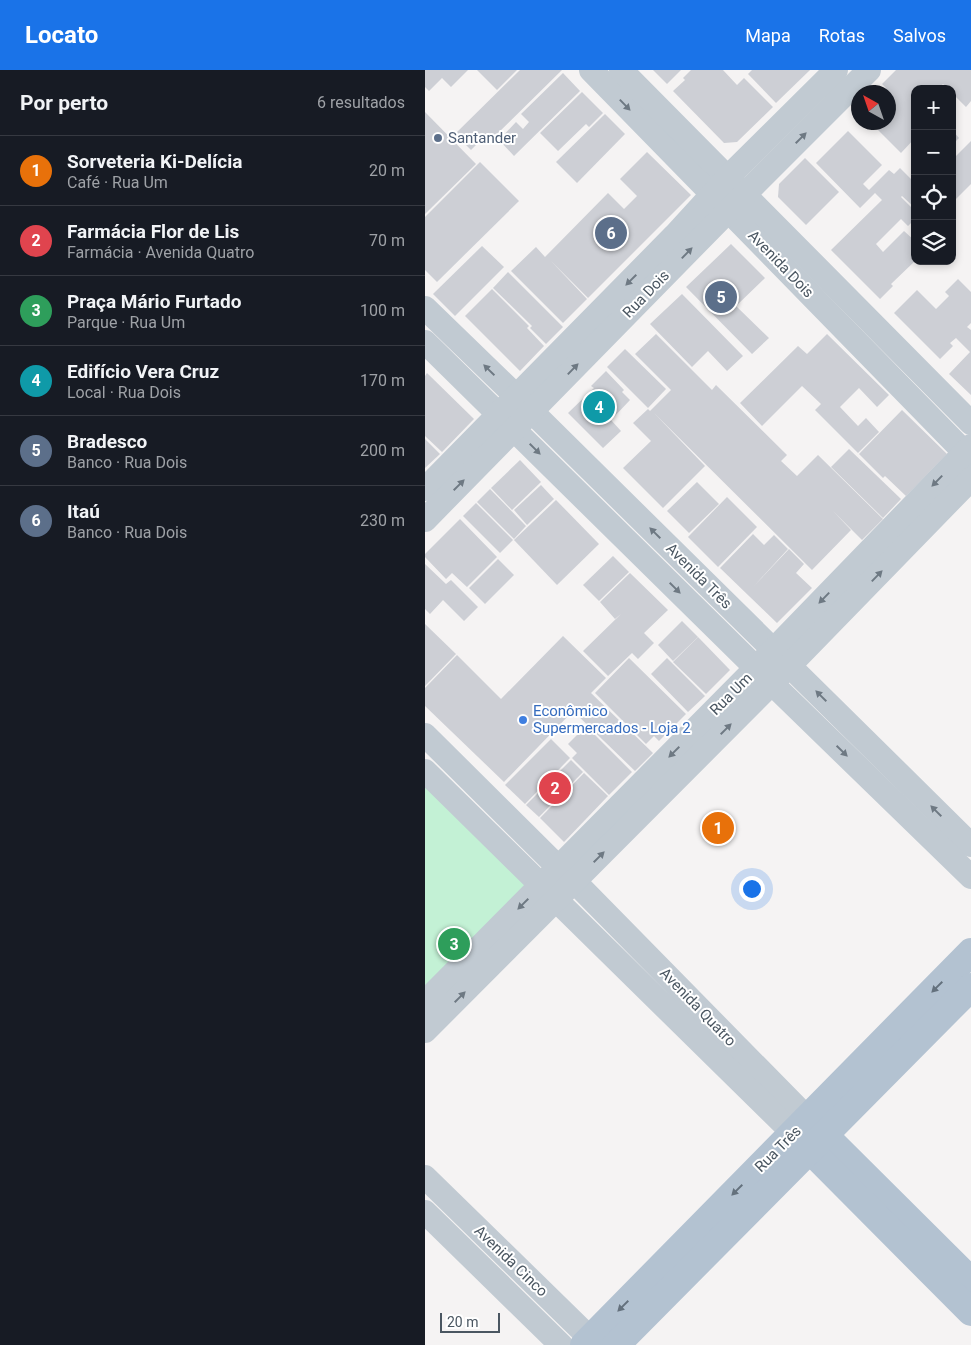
<!DOCTYPE html>
<html lang="pt">
<head>
<meta charset="utf-8">
<style>
  body { margin:0; font-family:Roboto,sans-serif; background:#20242c; color:#f1f3f6 }
  .controls { position:absolute; right:15px; top:15px; display:grid; overflow:hidden; border-radius:10px; box-shadow:0 2px 8px #0003 }
  .controls button { width:45px; height:45px; display:grid; place-items:center; padding:0; border:0; border-bottom:1px solid #363941; background:#171b24; color:#f1f3f6; font:25px sans-serif }
  .compass { position:absolute; left:426px; top:15px; width:45px; height:45px; border-radius:50%; background:#171b24; box-shadow:0 2px 8px #0003; rotate:320deg }
  .scale { position:absolute; left:15px; bottom:12px; width:60px; box-sizing:border-box; padding-left:5px; border:2px solid #4a5661; border-top:0; font-size:14px; line-height:18px; white-space:nowrap; color:#4a5661; -webkit-text-stroke:4px #fff; paint-order:stroke }
  .you { position:absolute; left:326px; top:818px; width:18px; height:18px; margin:-12px; border:4px solid #fff; border-radius:50%; background:#1a73e8; box-shadow:0 0 0 8px #1a73e833 }
  .badge { display:grid; place-items:center; width:32px; height:32px; border-radius:50%; background:#1a73e8; color:#fff; font-size:16px; font-weight:700 }
  .pin { position:absolute; translate:-50% -50%; border:2px solid #fff; box-shadow:0 1px 5px #0006 }
  .list { margin:0; padding:0; list-style:none }
  h2 { display:flex; justify-content:space-between; align-items:center; height:65px; margin:0; padding:0 20px; font-size:21px }
  h2 small { font-size:16px; font-weight:400; color:#9ea1a6 }
  .list li { display:grid; grid-template-columns:32px 1fr auto; gap:15px; align-items:center; box-sizing:border-box; height:70px; padding:0 20px; border-top:1px solid #363941 }
  .list b { display:block; font-size:19px; white-space:nowrap }
  .list p { margin:0; font-size:16px; white-space:nowrap; color:#9ea1a6 }
  .list em { font-size:16px; font-style:normal; color:#9ea1a6 }
  .icon { flex:none; width:28px; height:28px; fill:none; stroke:currentColor; stroke-width:2; stroke-linecap:round; stroke-linejoin:round }
  .map { position:relative; flex:none; width:546px; height:1275px; overflow:hidden }
  header { display:flex; align-items:center; gap:30px; box-sizing:border-box; height:70px; padding:0 25px; background:#1a73e8; color:#fff }
  header strong { font-size:24px }
  nav { display:flex; gap:28px; margin-inline-start:auto; font-size:18px }
  main { display:flex }
  aside { flex:1; background:#171b24 }
  .map>svg:first-child { display:block }
  .green { fill:#c3f1d5 }
  .building { fill:#cdcfd5 }
  .lines { fill:none; stroke-linecap:round; stroke-linejoin:round }
  .minor { stroke:#c1cad2; stroke-width:24 }
  .major { stroke:#b3c2d1; stroke-width:28 }
  .oneway { fill:#6e7983 }
  .oneway2 { fill:#64717d }
  .service-dot { fill:#5c6f8a; stroke:#fff; stroke-width:2 }
  .shop-dot { fill:#3f7fe0; stroke:#fff; stroke-width:2 }
  .labels { text-anchor:middle; dominant-baseline:central; stroke-width:4; stroke-linejoin:round; paint-order:stroke }
  .service-label { font-size:15px; fill:#4e5e75; stroke:#fff; text-anchor:start }
  .street-label { font-size:15px; fill:#4a5661; stroke:#fff }
  .shop-label { font-size:15px; fill:#366cbe; stroke:#fff; text-anchor:start }
</style>
</head>
<body>
<header>
<strong>Locato</strong>
<nav><a>Mapa</a><a>Rotas</a><a>Salvos</a></nav>
</header>
<main>
<aside>
<h2>Por perto<small>6 resultados</small></h2>
<ul class="list">
<li><span class="badge" style="background:#e8710a">1</span><div><b>Sorveteria Ki-Delícia</b><p>Café · Rua Um</p></div><em>20 m</em></li>
<li><span class="badge" style="background:#e0444e">2</span><div><b>Farmácia Flor de Lis</b><p>Farmácia · Avenida Quatro</p></div><em>70 m</em></li>
<li><span class="badge" style="background:#2e9e5b">3</span><div><b>Praça Mário Furtado</b><p>Parque · Rua Um</p></div><em>100 m</em></li>
<li><span class="badge" style="background:#0f9aa8">4</span><div><b>Edifício Vera Cruz</b><p>Local · Rua Dois</p></div><em>170 m</em></li>
<li><span class="badge" style="background:#5c6f8a">5</span><div><b>Bradesco</b><p>Banco · Rua Dois</p></div><em>200 m</em></li>
<li><span class="badge" style="background:#5c6f8a">6</span><div><b>Itaú</b><p>Banco · Rua Dois</p></div><em>230 m</em></li>
</ul>
</aside>
<div class="map">
<svg width="546" height="1275" viewBox="0 0 546 1275">
  <rect width="100%" height="100%" fill="#f5f3f3"/>
  <path class="green" d="M0 702 115 816 0 932Z"/>
  <g class="building">
    <path d="M0 0H43L26 17 17 8 4 21 0 17Z"/>
    <path d="M52 0H92L72 20Z"/>
    <path d="M95 0H137L68 68 63 63 46 80 30 64Z"/>
    <path d="M228 0H256L242 14Z"/>
    <path d="M266 0H298L312 15 319 8 348 37 312 72 299 73 248 21 260 10 258 8Z"/>
    <path d="M327 0H385L351 33 323 4Z"/>
    <path d="M471 0H546V31L541 37 527 23V19H523L518 14 513 19H490V68L476 83 445 52H463V22H456L461 18 457 14Z"/>
    <path d="M138 3 155 21 89 86 74 70 91 52 98 59 104 52 96 44Z"/>
    <path d="M157 22 178 43 164 57 161 54 133 81 115 63Z"/>
    <path d="M0 42 51 94 0 144Z"/>
    <path d="M180 44 200 64 152 113 131 92Z"/>
    <path d="M527 60 534 68 527 75Z"/>
    <path d="M423 61 457 95 438 114 444 120 464 100 469 104 475 98 490 113V134L488 136 477 126 476 127 490 141V149L483 156 476 149 451 174 458 182 479 161 490 171V191L466 214 468 216 455 229 406 180 457 130 450 123 435 138 391 93Z"/>
    <path d="M546 71V114L527 133V111L530 109 527 107V85L530 87Z"/>
    <path d="M222 82 266 125 163 228 126 191 162 229 138 253 86 201 111 177 120 187 183 123 199 139 212 126 195 109Z"/>
    <path d="M380 88 414 122 381 155 353 127 354 114Z"/>
    <path d="M55 92 94 131 12 212 0 200V147Z"/>
    <path d="M306 174 340 208 311 236 344 268 327 284 261 217Z"/>
    <path d="M57 176 79 197 30 246 8 224Z"/>
    <path d="M83 202 138 257 121 274 105 258 107 256 68 218Z"/>
    <path d="M533 209 546 222V253L542 257 546 260V325L524 304 545 282 531 268 525 273 528 276 515 289 469 243 492 220 511 239 524 226 520 222Z"/>
    <path d="M67 219 104 256 102 258 119 276 95 301 40 246Z"/>
    <path d="M257 224 318 286 302 301 283 281 267 297 225 254Z"/>
    <path d="M231 264 287 320 291 315 362 385 356 391 372 406 393 385 458 449 437 470 408 441 426 460 387 500 229 343 280 396 238 438 198 398 226 371 208 353 223 339 225 341 246 320 210 284Z"/>
    <path d="M402 264 464 325 452 337 434 318 415 337 433 356 441 348 454 362 433 383 390 340 396 334 377 316 337 356 315 333 373 276 382 284Z"/>
    <path d="M200 279 241 319 223 338 182 297Z"/>
    <path d="M181 301 199 320 197 322 205 330 186 350 196 361 178 378 143 343 169 318 166 316Z"/>
    <path d="M2 303 49 349 17 382 0 366V306Z"/>
    <path d="M477 340 522 384 481 426 460 406 458 408 434 384Z"/>
    <path d="M0 369 15 384 0 398Z"/>
    <path d="M424 379 476 429 458 448 406 397Z"/>
    <path d="M95 390 116 412 87 440 66 418Z"/>
    <path d="M272 412 294 434 264 463 242 441Z"/>
    <path d="M116 415 129 429 102 455 89 440Z"/>
    <path d="M65 419 101 456 89 469 52 432Z"/>
    <path d="M302 427 332 457 293 497 263 467Z"/>
    <path d="M131 430 174 474 132 515 89 470Z"/>
    <path d="M51 433 88 470 75 483 38 446Z"/>
    <path d="M35 449 72 487 42 517 27 503 21 509 0 487V484Z"/>
    <path d="M328 464 339 475 349 465 363 479 329 516 364 479 379 494 371 503 387 518 352 553 295 498Z"/>
    <path d="M188 486 204 502 174 531 158 515Z"/>
    <path d="M73 489 89 505 60 534 44 518Z"/>
    <path d="M0 494 21 514 26 510 53 537 39 551 18 530 5 544 0 539Z"/>
    <path d="M205 503 243 540 219 563 229 573 213 589 207 583 183 606 158 581 196 544 190 549 175 532Z"/>
    <path d="M257 551 273 567 248 591 233 575Z"/>
    <path d="M0 554 31 584 0 616Z"/>
    <path d="M138 566 181 608 166 623 228 683 210 701 148 641 79 712 0 636V618L32 585 76 629Z"/>
    <path d="M273 567 305 600 281 624 248 592Z"/>
    <path d="M204 588 261 644 234 671 229 666 221 674 170 623Z"/>
    <path d="M242 588 280 626 263 642 226 604Z"/>
    <path d="M161 656 207 702 184 725 147 688 152 683 143 674Z"/>
    <path d="M126 669 145 688 100 734 80 715Z"/>
    <path d="M146 690 158 702 114 747 101 735Z"/>
    <path d="M159 703 183 726 139 772 115 748Z"/>
  </g>
  <g class="lines">
    <g class="minor">
      <path d="M166 0 546 389"/>
      <path d="M196 0 546 353"/>
      <path d="M0 238 91 326 546 775"/>
      <path d="M0 272 331 598 546 807"/>
      <path d="M0 419 250 165 303 107 411 0"/>
      <path d="M0 450 304 140 444 0"/>
      <path d="M0 665 134 798 150 812 382 1048"/>
      <path d="M0 701 368 1063"/>
      <path d="M0 932 331 598 546 376"/>
      <path d="M0 961 364 596 546 409"/>
      <path d="M0 1107 172 1275"/>
      <path d="M0 1142 136 1275"/>
    </g>
    <g class="major">
      <path d="M386 1052 546 1211"/>
      <path d="M371 1066 546 1242"/>
      <path d="M159 1275 546 882"/>
      <path d="M191 1275 546 917"/>
    </g>
  </g>
  <defs><path id="oneway-solid" d="M-6-.8H1V-3.2L6.5 0L1 3.2V.8H-6Z" transform="scale(1.25)"/></defs>
  <g class="oneway">
    <use href="#oneway-solid" transform="translate(200 35) rotate(46)"/>
    <use href="#oneway-solid" transform="translate(376 68) rotate(-45)"/>
    <use href="#oneway-solid" transform="translate(262 183) rotate(-46)"/>
    <use href="#oneway-solid" transform="translate(206 210) rotate(135)"/>
    <use href="#oneway-solid" transform="translate(148 299) rotate(-46)"/>
    <use href="#oneway-solid" transform="translate(64 300) rotate(-136)"/>
    <use href="#oneway-solid" transform="translate(110 379) rotate(45)"/>
    <use href="#oneway-solid" transform="translate(512 411) rotate(134)"/>
    <use href="#oneway-solid" transform="translate(34 415) rotate(-45)"/>
    <use href="#oneway-solid" transform="translate(230 463) rotate(-135)"/>
    <use href="#oneway-solid" transform="translate(452 506) rotate(-46)"/>
    <use href="#oneway-solid" transform="translate(250 518) rotate(45)"/>
    <use href="#oneway-solid" transform="translate(399 528) rotate(134)"/>
    <use href="#oneway-solid" transform="translate(396 626) rotate(-135)"/>
    <use href="#oneway-solid" transform="translate(301 659) rotate(-45)"/>
    <use href="#oneway-solid" transform="translate(417 681) rotate(44)"/>
    <use href="#oneway-solid" transform="translate(249 682) rotate(135)"/>
    <use href="#oneway-solid" transform="translate(511 741) rotate(-135)"/>
    <use href="#oneway-solid" transform="translate(174 787) rotate(-45)"/>
    <use href="#oneway-solid" transform="translate(98 834) rotate(135)"/>
    <use href="#oneway-solid" transform="translate(35 927) rotate(-45)"/>
  </g>
  <g class="oneway2">
    <use href="#oneway-solid" transform="translate(512 917) rotate(135)"/>
    <use href="#oneway-solid" transform="translate(312 1120) rotate(135)"/>
    <use href="#oneway-solid" transform="translate(198 1236) rotate(135)"/>
  </g>
  <circle class="service-dot" cx="13" cy="68" r="5"/>
  <circle class="shop-dot" cx="98" cy="650" r="5"/>
  <g class="labels">
    <g class="service-label">
      <text x="23" y="68">Santander</text>
    </g>
    <g class="street-label">
      <text transform="translate(356 194) rotate(46)">Avenida Dois</text>
      <text transform="translate(221 224) rotate(-46)">Rua Dois</text>
      <text transform="translate(274 506) rotate(45)">Avenida Três</text>
      <text transform="translate(306 624) rotate(-45)">Rua Um</text>
      <text transform="translate(273 937) rotate(46)">Avenida Quatro</text>
      <text transform="translate(353 1079) rotate(-45)">Rua Três</text>
      <text transform="translate(86 1191) rotate(44)">Avenida Cinco</text>
    </g>
    <g class="shop-label">
      <text x="108" y="641">Econômico<tspan x="108" dy="17">Supermercados - Loja 2</tspan></text>
    </g>
  </g>
</svg>
<div class="controls">
<button>+</button>
<button>−</button>
<button><svg class="icon" aria-label="locate" viewBox="0 0 24 24"><circle cx="12" cy="12" r="6"/><path d="M12 2v4M12 18v4M2 12h4M18 12h4"/></svg></button>
<button><svg class="icon" aria-label="layers" viewBox="0 0 24 24"><path d="M12 4l9 5-9 5-9-5zM3 14l9 5 9-5"/></svg></button>
</div>
<svg class="compass" viewBox="-18 -18 36 36"><path d="M0-13l5 13h-10z" fill="#e53935"/><path d="M0 13l5-13h-10z" fill="#9ea1a6"/></svg>
<div class="scale">20 m</div>
<div class="you"></div>
<div class="pin badge" style="left:293px;top:758px;background:#e8710a">1</div>
<div class="pin badge" style="left:130px;top:718px;background:#e0444e">2</div>
<div class="pin badge" style="left:29px;top:874px;background:#2e9e5b">3</div>
<div class="pin badge" style="left:174px;top:337px;background:#0f9aa8">4</div>
<div class="pin badge" style="left:296px;top:227px;background:#5c6f8a">5</div>
<div class="pin badge" style="left:186px;top:163px;background:#5c6f8a">6</div>
</div>
</main>
</body>
</html>
